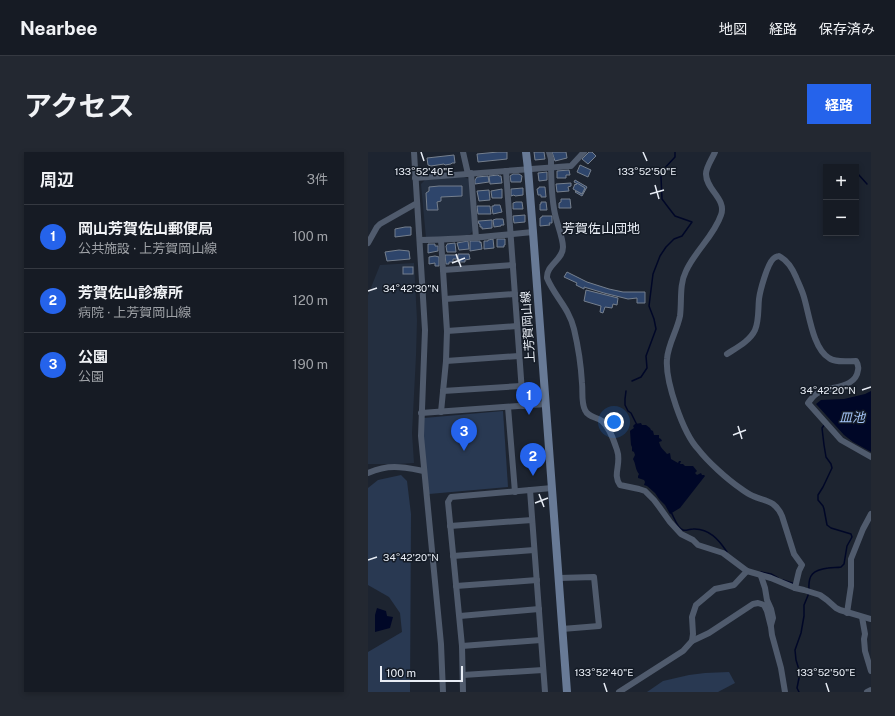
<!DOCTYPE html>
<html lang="ja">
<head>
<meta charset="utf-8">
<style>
  body { margin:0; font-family:"Public Sans","Noto Sans JP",sans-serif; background:#232831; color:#f1f3f6 }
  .controls { position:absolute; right:12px; top:12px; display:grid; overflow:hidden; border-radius:0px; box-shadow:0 2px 6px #0003 }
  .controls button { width:36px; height:36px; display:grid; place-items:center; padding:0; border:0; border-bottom:1px solid #353941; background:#161b24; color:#f1f3f6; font:20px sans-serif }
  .scale { position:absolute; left:12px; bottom:10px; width:83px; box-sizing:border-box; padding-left:4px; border:2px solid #e8edf5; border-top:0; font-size:11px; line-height:14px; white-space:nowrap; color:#e8edf5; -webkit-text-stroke:3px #141b26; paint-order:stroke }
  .you { position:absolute; left:246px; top:270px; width:14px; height:14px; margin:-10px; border:3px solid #fff; border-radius:50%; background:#1a73e8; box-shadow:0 0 0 6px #1a73e833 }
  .badge { display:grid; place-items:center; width:26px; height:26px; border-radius:50%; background:#2563eb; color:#fff; font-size:13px; font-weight:700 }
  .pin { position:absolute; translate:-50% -33px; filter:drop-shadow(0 1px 2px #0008) }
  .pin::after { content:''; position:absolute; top:21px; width:14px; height:12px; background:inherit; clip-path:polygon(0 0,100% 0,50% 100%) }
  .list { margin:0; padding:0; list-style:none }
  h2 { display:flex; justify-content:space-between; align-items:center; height:52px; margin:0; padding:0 16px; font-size:17px }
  h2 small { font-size:13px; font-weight:400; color:#9ea1a6 }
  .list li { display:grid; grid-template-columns:26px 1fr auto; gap:12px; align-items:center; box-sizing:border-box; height:64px; padding:0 16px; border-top:1px solid #353941 }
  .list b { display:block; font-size:15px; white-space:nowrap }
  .list p { margin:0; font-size:13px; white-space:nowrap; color:#9ea1a6 }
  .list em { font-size:13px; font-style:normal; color:#9ea1a6 }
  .map { position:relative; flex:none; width:503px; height:540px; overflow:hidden; border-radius:0px }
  header { display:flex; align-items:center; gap:24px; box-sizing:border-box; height:56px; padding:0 20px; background:#161b24; border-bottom:1px solid #353941 }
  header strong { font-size:19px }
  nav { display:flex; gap:22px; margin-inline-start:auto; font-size:14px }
  .intro { display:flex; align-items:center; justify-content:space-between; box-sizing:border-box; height:96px; padding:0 24px }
  h1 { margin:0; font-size:28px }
  .button { padding:10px 18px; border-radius:0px; background:#2563eb; color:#fff; font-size:14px; font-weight:700 }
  main { display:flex; gap:24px; padding:0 24px }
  aside { flex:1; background:#161b24; border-radius:0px; box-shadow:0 2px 6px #0003 }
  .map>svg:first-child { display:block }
  .built { fill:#242f40 }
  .green { fill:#293952 }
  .water { fill:#000727 }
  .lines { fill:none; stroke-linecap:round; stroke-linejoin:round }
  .stream { stroke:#000727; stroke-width:1.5 }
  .building { fill:#2e456b; stroke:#757f8d }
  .street { stroke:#505b6d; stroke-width:6 }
  .secondary { stroke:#687a96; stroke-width:8 }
  .ticks { fill:none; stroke:#e8edf5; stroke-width:1.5 }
  .labels { text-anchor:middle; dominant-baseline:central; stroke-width:3; stroke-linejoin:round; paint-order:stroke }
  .street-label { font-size:12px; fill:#e8edf5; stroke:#141b26 }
  .neighbourhood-label { font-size:13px; fill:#e8edf5; stroke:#141b26 }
  .water-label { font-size:13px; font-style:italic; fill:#a2c2f5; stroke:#141b26 }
  .ticks-label { font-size:10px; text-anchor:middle; fill:#e8edf5; stroke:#141b26; stroke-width:3; stroke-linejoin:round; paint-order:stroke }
</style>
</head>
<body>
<header>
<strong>Nearbee</strong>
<nav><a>地図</a><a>経路</a><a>保存済み</a></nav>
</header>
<div class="intro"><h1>アクセス</h1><a class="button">経路</a></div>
<main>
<aside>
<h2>周辺<small>3件</small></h2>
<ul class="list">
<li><span class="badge">1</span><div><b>岡山芳賀佐山郵便局</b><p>公共施設 · 上芳賀岡山線</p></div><em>100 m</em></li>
<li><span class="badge">2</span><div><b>芳賀佐山診療所</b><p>病院 · 上芳賀岡山線</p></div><em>120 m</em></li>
<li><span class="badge">3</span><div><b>公園</b><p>公園</p></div><em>190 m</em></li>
</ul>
</aside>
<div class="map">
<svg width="503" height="540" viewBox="0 0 503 540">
  <rect width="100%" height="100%" fill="#1d2430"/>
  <g class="built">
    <path d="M96 25 101 27 105 78 104 80 102 82 99 83 58 86 53 32 57 28Z"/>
    <path d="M46 111 49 168 48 204 44 281 46 311 29 312H0V143L12 113Z"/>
  </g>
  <g class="green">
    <path d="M135 259 140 335 61 342 55 287 56 266Z"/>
    <path d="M33 323 39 329 43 362 42 540H0V500L34 480 32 461 21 445 0 433V336L10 328Z"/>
    <path d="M361 520 367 531 350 540H279L295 529 321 523 337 521Z"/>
  </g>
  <g class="water">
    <path d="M503 239V300L485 290 476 283 448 252 453 248 476 247 497 242Z"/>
    <path d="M273 271 274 273H278L282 276 283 278 285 279 286 283H291V286L293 287 294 289 291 290C293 297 295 297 299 302L302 301 303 307 310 311 311 309H313L312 312H315L317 314H325L329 319 327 321 329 323 333 321 334 323H336L337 324 312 356 302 362 297 353 291 347 287 341 279 334 276 333 277 330 276 328 270 326V324L271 322C267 317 268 312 265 307L267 303 266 300 264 299V295L263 293 262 279 263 278 266 276 265 274 267 272Z"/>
    <path d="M9 456 18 459 19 464 25 465 22 476 7 480V463Z"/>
  </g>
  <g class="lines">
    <g class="stream">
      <path d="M490 22 499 32"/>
      <path d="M264 229 273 225 279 216 278 204 288 177 286 167 281 154 285 122 292 104 298 95 306 87 314 84 324 70 307 64 300 55 294 47 293 25 294 19 307 5V0"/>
      <path d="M258 239 257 247V253L260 259 263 261 269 273"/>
      <path d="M303 360C306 365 309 376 315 378 318 379 321 377 325 377 341 376 351 388 359 400"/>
      <path d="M393 420 403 422 410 426"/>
      <path d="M415 428 427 432"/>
      <path d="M441 437C440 423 445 418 460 416 465 415 469 416 473 415L476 412 479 394 484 385 483 382 463 376 459 373 456 357 455 354 450 348V343L455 335 464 316 463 312 458 305 456 293 454 276 457 272"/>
      <path d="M431 540 429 536 432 521 428 508 427 498 433 481 436 464V453L441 441"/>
    </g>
  </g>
  <g class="building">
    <path d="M130 0H139V7L110 10 109 2Z"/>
    <path d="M166 0H176L177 7 167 8Z"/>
    <path d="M184 0H198L199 6 187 9Z"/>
    <path d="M221 0H224L228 4 220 12 214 7Z"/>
    <path d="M86 3 87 11H84L83 12 77 13 76 12 63 14 60 13 59 6Z"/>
    <path d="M212 13 223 18 220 25 209 20Z"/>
    <path d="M201 18 202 23H198V26H189V19Z"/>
    <path d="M179 20V28L171 29 170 21Z"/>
    <path d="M145 22H151L154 24 153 30H143L142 24Z"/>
    <path d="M130 23 131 24H133L134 31 122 32 121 24Z"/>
    <path d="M120 24 121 30 107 32V28L109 25Z"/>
    <path d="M207 28 219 35 214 44 207 40 208 39 214 42 217 36 206 30Z"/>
    <path d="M203 31V34L200 35 201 39 189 40 188 32Z"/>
    <path d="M209 31 217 36 214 42 205 37 207 32 208 33Z"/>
    <path d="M71 34H94V44L73 45V49L69 50 70 58H59L58 41 61 39V35Z"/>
    <path d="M171 35H177L178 45H173V43H170L169 37 171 36Z"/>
    <path d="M155 36V43L147 44 146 43 143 44V37Z"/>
    <path d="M134 37V46H124L123 39Z"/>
    <path d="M121 38 122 48 111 49 109 39Z"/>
    <path d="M193 47H202L203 56H191V51L193 50Z"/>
    <path d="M148 50H154L155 57H145V51Z"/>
    <path d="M173 50H178L179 58H172V52H173Z"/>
    <path d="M126 53H132L134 60 125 62 124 56V54H126Z"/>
    <path d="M109 54H122L123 62H110Z"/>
    <path d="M157 63V70L146 71 145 64Z"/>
    <path d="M174 64H184V71H181L182 73 172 74V66L174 65Z"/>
    <path d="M128 67H135L136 73H133V74L126 75 125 68Z"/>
    <path d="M124 68V76L114 77V75H112V72H111L110 69H111Z"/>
    <path d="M37 75H43V83L27 85V77Z"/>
    <path d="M125 87 126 96 116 97V89H120V88Z"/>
    <path d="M129 87H137V93H136V95H129Z"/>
    <path d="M100 89 101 97 91 98 89 91Z"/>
    <path d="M102 89H112V91L113 90 114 97 102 99Z"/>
    <path d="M87 91 88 100H79L78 94 79 93V92Z"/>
    <path d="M60 92H67V94H70V99L60 101Z"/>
    <path d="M31 98 41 99 42 107 19 109 17 100Z"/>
    <path d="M90 102H101L102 107 97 108V110H90Z"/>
    <path d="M77 103H89V107H85V110H81V112H78Z"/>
    <path d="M67 104 71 105V114H67V111L61 112V105Z"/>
    <rect x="35" y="115" width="10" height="7"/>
    <path d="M199 120 219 130 241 137 255 140H277V151H269V146L260 147 236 141 216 135V137L208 133 209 131 196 125Z"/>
    <path d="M218 138 250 146 249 153 245 152 244 156 237 155 235 161 232 160 233 154 216 149Z"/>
  </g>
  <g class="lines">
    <g class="street">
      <path d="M46 0 57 178 53 284 73 492 75 540"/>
      <path d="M95 0 100 22"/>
      <path d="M181 0 183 7C183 25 183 44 187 62 189 72 195 86 195 95 195 108 178 113 179 126 187 145 201 156 206 177 210 194 213 213 214 231 215 240 213 250 217 258 220 265 228 265 234 269 242 276 246 289 249 298 254 312 244 322 252 333L271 337 277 339 286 348 292 356 302 370 313 382 325 388 330 393 355 401 379 419 403 426 427 436 436 438 452 443 459 448 468 456 472 458 503 467"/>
      <path d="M347 0C344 7 338 15 338 22 338 38 359 47 353 63 346 84 327 99 318 119 311 133 314 149 312 164 309 179 300 192 299 207 297 229 315 281 330 297 340 310 359 327 372 336 376 339 380 342 385 344 391 347 399 348 405 352 409 355 412 359 414 364L426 402 434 413 431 419 427 436"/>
      <path d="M138 19 155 254"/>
      <path d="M103 21 108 86"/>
      <path d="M47 26 203 14 216 0"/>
      <path d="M52 88C90 88 128 84 165 80"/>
      <path d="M73 88 79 179 78 209 73 260"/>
      <path d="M0 91 9 75 12 72 49 51"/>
      <path d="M75 118 145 113"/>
      <path d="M77 147 147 142"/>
      <path d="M79 179 149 174"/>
      <path d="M359 202C368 196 382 189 387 178 391 169 390 157 391 147 392 139 399 113 405 107 407 105 408 105 411 104 420 109 424 116 428 125 430 130 433 136 435 142 441 159 444 196 461 206 468 211 480 209 488 209 490 212 491 214 490 218 488 236 464 234 452 240 446 242 444 246 440 251L473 288 503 305"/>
      <path d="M78 209 151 204"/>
      <path d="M75 239 153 234"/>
      <path d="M140 255 147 340"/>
      <path d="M53 261 178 252"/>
      <path d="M0 321C21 312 34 315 56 319"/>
      <path d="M162 338 177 540"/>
      <path d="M82 374 164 368"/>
      <path d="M85 404 166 398"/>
      <path d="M393 424 397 436 399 448 403 457 405 466 403 473"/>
      <path d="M191 426 226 425 231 474 194 477"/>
      <path d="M88 434 169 428"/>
      <path d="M479 461 483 434V407L495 377 503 362"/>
      <path d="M92 464 171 457"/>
      <path d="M494 465 497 482 496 487 497 499 503 519"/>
      <path d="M324 489 341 481 385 452 390 451 396 453 399 459 403 475 404 483 413 516 417 540"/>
      <path d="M94 494 173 488"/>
      <path d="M95 523 175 518"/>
      <path d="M95 540 94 494 80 350 83 345 184 336"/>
      <path d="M251 540 315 499 324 489 325 482 324 465 328 453 347 437 366 433 379 419"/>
      <path d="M499 540 503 538"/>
    </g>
    <path class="secondary" d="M158 0 160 17 165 80 199 540"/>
  </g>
  <path class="ticks" d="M53 0 56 9M275 0 279 9M287 33 291 47M282 42 296 38M88 102 93 115M84 111 97 106M0 139 9 136M494 238 503 235M370 274 374 287M365 283 378 278M171 342 176 355M167 351 180 346M0 408 9 405M236 531 239 540M458 531 461 540"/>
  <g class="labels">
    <g class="street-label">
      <text transform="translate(160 175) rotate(-94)">上芳賀岡山線</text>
    </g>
    <g class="neighbourhood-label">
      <text x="233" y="76">芳賀佐山団地</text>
    </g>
    <g class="water-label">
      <text x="484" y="265">皿池</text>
    </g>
  </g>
  <g class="ticks-label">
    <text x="56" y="23">133°52'40"E</text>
    <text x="279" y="23">133°52'50"E</text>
    <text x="43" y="140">34°42'30"N</text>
    <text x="460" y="242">34°42'20"N</text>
    <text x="43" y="409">34°42'20"N</text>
    <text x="236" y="524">133°52'40"E</text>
    <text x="458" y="524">133°52'50"E</text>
  </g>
</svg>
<div class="controls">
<button>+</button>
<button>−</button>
</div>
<div class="scale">100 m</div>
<div class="you"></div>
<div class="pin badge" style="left:161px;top:263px">1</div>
<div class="pin badge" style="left:165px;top:324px">2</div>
<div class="pin badge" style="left:96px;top:299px">3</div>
</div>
</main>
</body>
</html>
